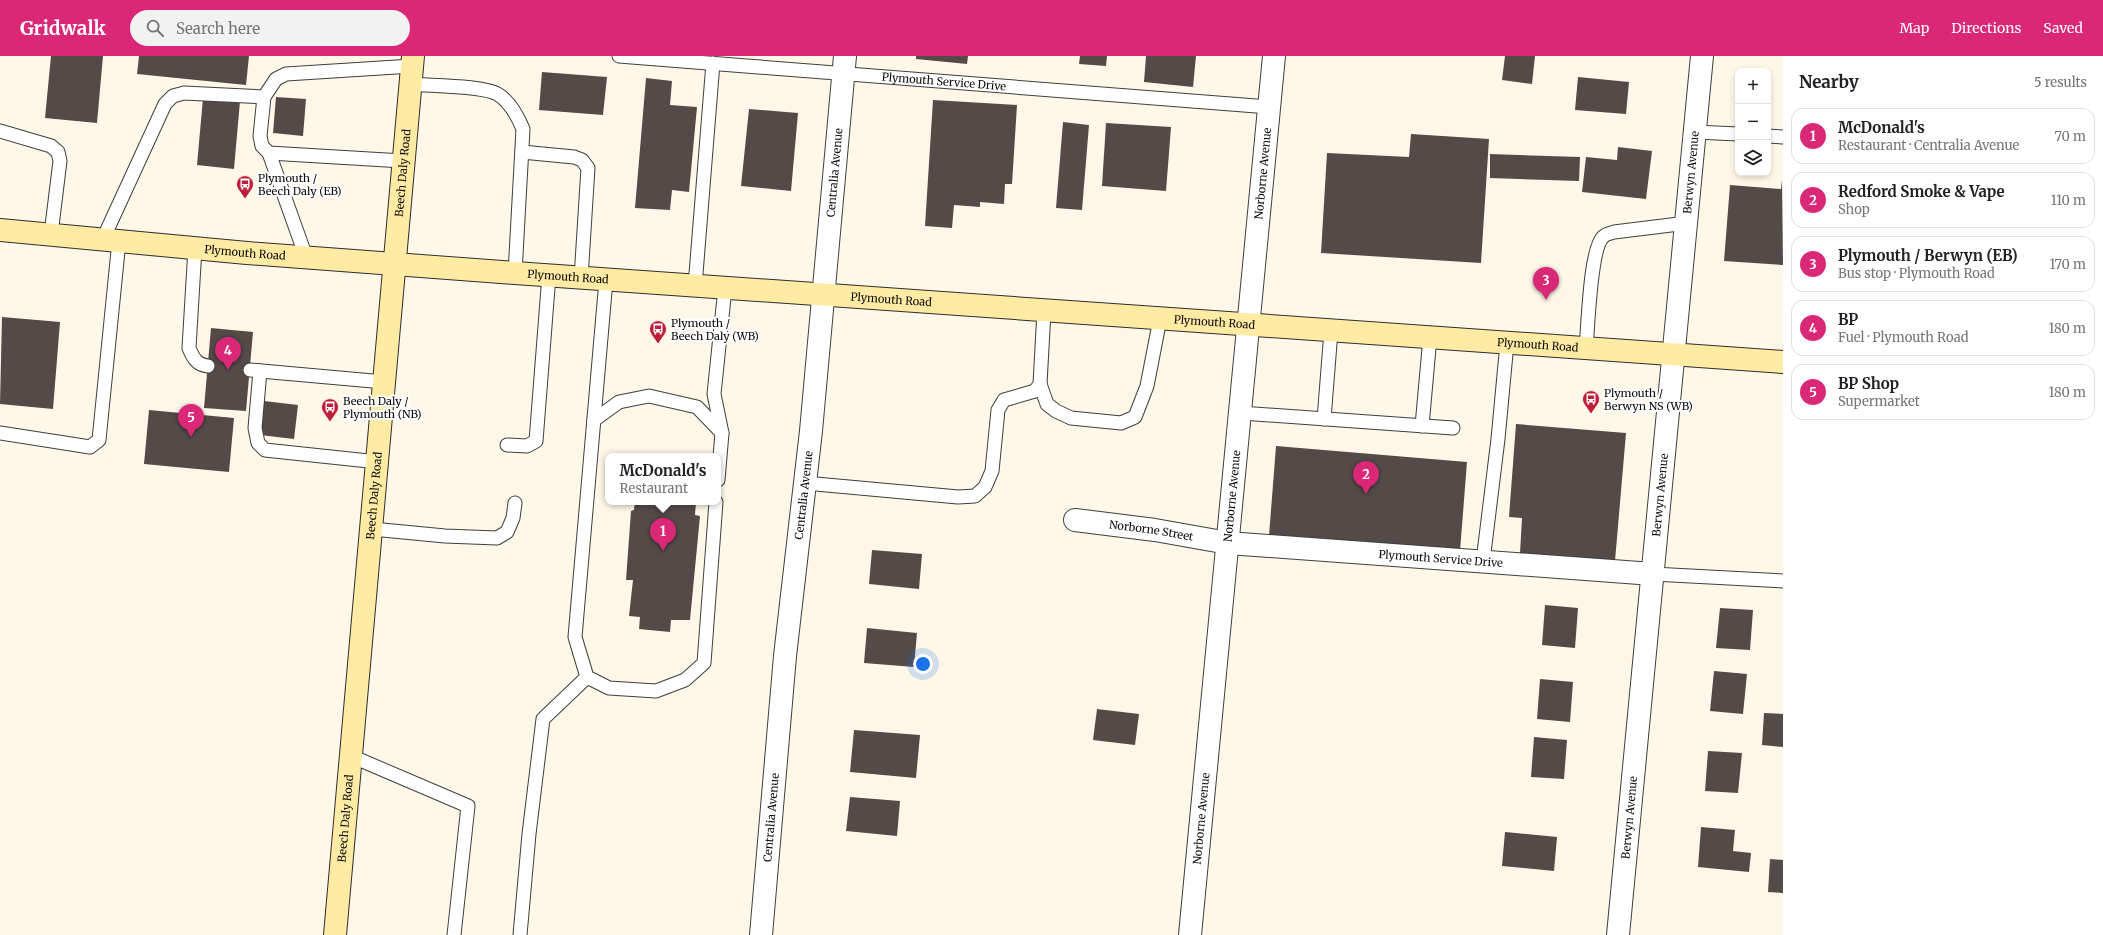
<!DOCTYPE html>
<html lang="en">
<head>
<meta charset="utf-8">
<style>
  body { margin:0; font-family:Merriweather,serif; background:#f2f2f2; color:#202124 }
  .controls { position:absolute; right:12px; top:12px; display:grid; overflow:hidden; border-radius:8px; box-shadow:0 2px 6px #0003 }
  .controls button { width:36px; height:36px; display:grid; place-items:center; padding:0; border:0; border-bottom:1px solid #e0e0e0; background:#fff; color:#202124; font:20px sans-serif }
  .you { position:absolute; left:923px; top:608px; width:14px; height:14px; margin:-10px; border:3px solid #fff; border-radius:50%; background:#1a73e8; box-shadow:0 0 0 6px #1a73e833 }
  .badge { display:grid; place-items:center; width:26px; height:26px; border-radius:50%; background:#db2777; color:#fff; font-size:13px; font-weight:700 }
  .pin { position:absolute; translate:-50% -33px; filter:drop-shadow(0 1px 2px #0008) }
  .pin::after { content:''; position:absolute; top:21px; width:14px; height:12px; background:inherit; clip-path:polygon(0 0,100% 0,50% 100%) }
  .popup { position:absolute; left:605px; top:397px; width:116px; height:52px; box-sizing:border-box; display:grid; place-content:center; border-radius:8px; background:#fff; filter:drop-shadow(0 1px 3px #0005); font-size:13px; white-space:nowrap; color:#757577 }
  .popup b { font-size:15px; color:#202124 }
  .popup::after { content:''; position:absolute; left:50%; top:100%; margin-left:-8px; border:8px solid transparent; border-top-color:#fff }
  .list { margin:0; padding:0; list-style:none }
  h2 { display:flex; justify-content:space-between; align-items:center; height:52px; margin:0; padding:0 16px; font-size:17px }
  h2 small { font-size:13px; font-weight:400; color:#757577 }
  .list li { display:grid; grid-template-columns:26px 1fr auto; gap:12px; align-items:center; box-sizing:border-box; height:56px; margin:0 8px 8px; padding:0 8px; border:1px solid #e0e0e0; border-radius:12px }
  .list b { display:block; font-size:15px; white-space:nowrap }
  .list p { margin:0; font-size:13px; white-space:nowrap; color:#757577 }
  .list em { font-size:13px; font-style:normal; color:#757577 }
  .icon { flex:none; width:22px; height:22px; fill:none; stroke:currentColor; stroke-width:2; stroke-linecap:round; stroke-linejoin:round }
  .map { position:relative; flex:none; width:1783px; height:879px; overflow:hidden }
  header { display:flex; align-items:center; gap:24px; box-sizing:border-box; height:56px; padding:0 20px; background:#db2777; color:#fff }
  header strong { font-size:19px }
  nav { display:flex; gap:22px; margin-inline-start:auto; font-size:14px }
  .search { width:280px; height:36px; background:#f2f2f2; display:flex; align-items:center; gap:10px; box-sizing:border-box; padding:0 14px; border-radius:22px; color:#757577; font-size:15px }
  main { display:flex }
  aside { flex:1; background:#fff }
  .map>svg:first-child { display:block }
  .building { fill:#544a47 }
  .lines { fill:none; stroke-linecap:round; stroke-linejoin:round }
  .service-casing { stroke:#3e3e3e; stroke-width:15 }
  .minor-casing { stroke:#3e3e3e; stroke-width:24 }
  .secondary-casing { stroke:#2d2d2d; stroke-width:24 }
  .service { stroke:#fff; stroke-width:13 }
  .minor { stroke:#fff; stroke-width:22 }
  .secondary { stroke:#ffeba3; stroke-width:22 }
  .labels { text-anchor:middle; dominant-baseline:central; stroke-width:4; stroke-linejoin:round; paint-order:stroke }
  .street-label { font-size:11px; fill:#0b0b0b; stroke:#fff }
  .poi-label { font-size:11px; fill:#0b0b0b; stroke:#fff; text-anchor:start }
</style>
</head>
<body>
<header>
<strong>Gridwalk</strong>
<div class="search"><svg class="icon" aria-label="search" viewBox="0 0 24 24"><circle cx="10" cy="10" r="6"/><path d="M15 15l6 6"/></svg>Search here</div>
<nav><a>Map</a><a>Directions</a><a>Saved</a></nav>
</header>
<main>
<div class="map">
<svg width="1783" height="879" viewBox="0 0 1783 879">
  <rect width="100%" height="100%" fill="#fff8e8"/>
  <g class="building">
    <path d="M51 0H103L97 67 45 62Z"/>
    <path d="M139 0H249L246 29 137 18Z"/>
    <path d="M916 0H968L967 8 916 3Z"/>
    <path d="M1080 0H1107L1106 10 1079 8Z"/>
    <path d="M1146 0H1196L1193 31 1144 26Z"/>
    <path d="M1505 0H1535L1532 28 1502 24Z"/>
    <path d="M542 16 607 21 603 59 539 54Z"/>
    <path d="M1578 21 1629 26 1626 58 1575 54Z"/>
    <path d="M646 22 672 25 670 49 697 51 689 136 672 134 670 154 635 152Z"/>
    <path d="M276 41 306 43 303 80 273 77Z"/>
    <path d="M203 42 240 45 234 113 197 109Z"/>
    <path d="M933 44 1017 49 1012 128H1005L1004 148 980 146V151L954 149 952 172 925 170Z"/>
    <path d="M749 53 798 57 791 135 741 130Z"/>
    <path d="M1063 66 1089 69 1082 154 1056 152Z"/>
    <path d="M1106 67 1171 71 1166 135 1102 130Z"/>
    <path d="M1411 78 1489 83 1481 207 1321 197 1327 97 1409 101Z"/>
    <path d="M1618 91 1652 95 1646 143 1582 136 1586 101 1617 104Z"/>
    <path d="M1490 98 1580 101 1579 125 1490 122Z"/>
    <path d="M1782 124 1783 209 1724 205 1730 129 1781 133Z"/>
    <path d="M2 261 60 266 53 353 0 348Z"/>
    <path d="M211 272 253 276 246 355 204 352Z"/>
    <path d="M264 345 298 349 294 383 260 379Z"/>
    <path d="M149 354 234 362 229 416 144 408Z"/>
    <path d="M1516 368 1626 377 1615 505 1520 497 1522 462 1509 461Z"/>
    <path d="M1276 390 1467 406 1460 495 1269 480Z"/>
    <path d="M635 446H696L695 459 700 460 690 564H671L670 576 639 573 640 561 629 560 633 524H626L631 455 634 454Z"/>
    <path d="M872 494 922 498 919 533 869 528Z"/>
    <path d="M1545 549 1578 552 1575 592 1542 589Z"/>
    <path d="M1720 552 1753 554 1750 594 1716 592Z"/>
    <path d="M867 572 917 577 914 611 864 607Z"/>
    <path d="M1714 615 1747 618 1743 658 1710 655Z"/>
    <path d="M1540 623 1573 626 1570 666 1537 663Z"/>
    <path d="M1097 653 1139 658 1135 689 1093 684Z"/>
    <path d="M1764 657 1783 658V691L1762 689Z"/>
    <path d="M854 674 920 679 916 722 850 716Z"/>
    <path d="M1534 681 1567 684 1564 723 1531 721Z"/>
    <path d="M1708 695 1742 697 1738 737 1705 735Z"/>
    <path d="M850 741 900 745 897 780 846 775Z"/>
    <path d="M1701 771 1735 774 1733 795 1751 797 1749 816 1698 811Z"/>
    <path d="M1505 776 1557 781 1554 815 1502 810Z"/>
    <path d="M1770 803 1783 804V837L1768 836Z"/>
  </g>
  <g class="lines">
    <g class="service-casing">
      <g id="service">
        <path id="s1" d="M619 0 1269 51"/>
        <path d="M410 28C429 30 485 29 499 39 511 47 518 61 523 73L515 217"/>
        <path d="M0 75 51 90 58 96 60 105 51 178"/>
        <path d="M1695 76 1738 78"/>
        <path d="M1768 80 1783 81"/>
        <path d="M522 96 574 101 582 104 588 112 581 222"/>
        <path d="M269 97 306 201"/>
        <path d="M403 105 269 97 262 90 260 80 264 41 276 23 286 18 412 10"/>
        <path d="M103 183 165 48 173 40 184 37 264 41"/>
        <path d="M195 192 189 292C193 302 197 309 208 310"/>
        <path d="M606 224 575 581 587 621 609 632 656 635 685 624 704 607 716 446"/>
        <path d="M695 230 713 7"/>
        <path d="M1044 255 1040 328 1047 348 1056 355 1071 362 1121 367 1135 361 1147 330 1160 263"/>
        <path d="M1586 292C1588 272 1590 193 1603 181 1605 178 1611 177 1614 176L1687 167"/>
        <path d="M250 314 384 326"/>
        <path d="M260 315 255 372 258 387 265 394 378 406"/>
        <path d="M1241 357 1453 372"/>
        <path d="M1324 363 1331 275"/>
        <path d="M594 364 619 346 649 340 697 351 722 377"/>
        <path d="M1422 370 1430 281"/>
        <path d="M0 377 90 391 99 384 119 185"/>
        <path d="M507 389 527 390 536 385 549 219"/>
        <path d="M718 424 722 377 714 338 725 232"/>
        <path d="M805 427 958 441 975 440 985 431 992 415 998 354 1004 344 1035 335 1040 328"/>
        <path d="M372 473 445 480 497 482 507 476 513 462 515 447"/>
        <path d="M1483 505 1498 383 1507 287"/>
        <path d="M1653 518 1783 525"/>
        <path d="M351 700 468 750 454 879"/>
        <path d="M520 879 529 778 543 663 587 621"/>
      </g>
    </g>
    <g class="minor-casing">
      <g id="minor">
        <path id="s2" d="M1075 464 1155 474 1228 487 1653 518"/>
        <path id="s3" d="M761 879 785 600 811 375 845 0"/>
        <path id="s4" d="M1190 879 1274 0"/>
        <path id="s5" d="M1618 879 1702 0"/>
      </g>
    </g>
    <g class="secondary-casing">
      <g id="secondary">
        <path id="s6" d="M0 174 247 197 515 217 1783 306"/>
        <path id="s7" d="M335 879 413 0"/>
      </g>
    </g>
    <use href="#service" class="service"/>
    <use href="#minor" class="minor"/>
    <use href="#secondary" class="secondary"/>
  </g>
  <defs>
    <g id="bus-pin" transform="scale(0.9)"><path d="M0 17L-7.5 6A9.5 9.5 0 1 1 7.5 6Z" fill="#bf1e38" stroke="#fff"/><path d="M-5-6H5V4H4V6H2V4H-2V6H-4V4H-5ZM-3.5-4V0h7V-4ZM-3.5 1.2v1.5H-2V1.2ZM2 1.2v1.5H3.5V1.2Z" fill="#fff"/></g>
  </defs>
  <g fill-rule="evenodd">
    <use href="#bus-pin" x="245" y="128"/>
    <use href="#bus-pin" x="658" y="273"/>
    <use href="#bus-pin" x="1591" y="343"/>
    <use href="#bus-pin" x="330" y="351"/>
  </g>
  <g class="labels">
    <g class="street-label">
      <text stroke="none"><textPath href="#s1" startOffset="326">Plymouth Service Drive</textPath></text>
      <text stroke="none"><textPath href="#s7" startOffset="765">Beech Daly Road</textPath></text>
      <text stroke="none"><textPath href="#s3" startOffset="766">Centralia Avenue</textPath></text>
      <text stroke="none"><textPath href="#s4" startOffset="765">Norborne Avenue</textPath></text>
      <text stroke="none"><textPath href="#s5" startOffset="766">Berwyn Avenue</textPath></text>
      <text stroke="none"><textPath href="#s6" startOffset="246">Plymouth Road</textPath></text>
      <text stroke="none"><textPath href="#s6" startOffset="570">Plymouth Road</textPath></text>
      <text stroke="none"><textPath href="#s6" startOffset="894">Plymouth Road</textPath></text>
      <text stroke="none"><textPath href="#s6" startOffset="1218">Plymouth Road</textPath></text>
      <text stroke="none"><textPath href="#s6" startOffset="1542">Plymouth Road</textPath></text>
      <text stroke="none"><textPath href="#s7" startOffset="441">Beech Daly Road</textPath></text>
      <text stroke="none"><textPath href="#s3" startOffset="442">Centralia Avenue</textPath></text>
      <text stroke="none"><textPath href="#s4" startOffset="441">Norborne Avenue</textPath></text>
      <text stroke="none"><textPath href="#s5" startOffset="442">Berwyn Avenue</textPath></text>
      <text stroke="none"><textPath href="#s2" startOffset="77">Norborne Street</textPath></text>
      <text stroke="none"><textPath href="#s2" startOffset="368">Plymouth Service Drive</textPath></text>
      <text stroke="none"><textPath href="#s7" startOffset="117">Beech Daly Road</textPath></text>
      <text stroke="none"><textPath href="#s3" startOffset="118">Centralia Avenue</textPath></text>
      <text stroke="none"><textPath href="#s4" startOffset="117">Norborne Avenue</textPath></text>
      <text stroke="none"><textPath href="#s5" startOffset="118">Berwyn Avenue</textPath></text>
    </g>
    <g class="poi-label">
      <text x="258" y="122">Plymouth /<tspan x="258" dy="13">Beech Daly (EB)</tspan></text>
      <text x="671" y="267">Plymouth /<tspan x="671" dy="13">Beech Daly (WB)</tspan></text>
      <text x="1604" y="337">Plymouth /<tspan x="1604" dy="13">Berwyn NS (WB)</tspan></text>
      <text x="343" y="345">Beech Daly /<tspan x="343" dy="13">Plymouth (NB)</tspan></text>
    </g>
  </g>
</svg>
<div class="controls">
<button>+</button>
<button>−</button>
<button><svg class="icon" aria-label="layers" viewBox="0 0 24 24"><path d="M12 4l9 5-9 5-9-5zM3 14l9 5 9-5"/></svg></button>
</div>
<div class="you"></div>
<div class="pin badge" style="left:663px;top:495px">1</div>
<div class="popup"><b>McDonald's</b>Restaurant</div>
<div class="pin badge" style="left:1366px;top:438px">2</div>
<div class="pin badge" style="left:1546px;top:244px">3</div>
<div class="pin badge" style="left:228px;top:314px">4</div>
<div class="pin badge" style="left:191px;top:381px">5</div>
</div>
<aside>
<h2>Nearby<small>5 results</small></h2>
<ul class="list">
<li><span class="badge">1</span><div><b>McDonald's</b><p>Restaurant · Centralia Avenue</p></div><em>70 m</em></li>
<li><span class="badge">2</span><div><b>Redford Smoke &amp; Vape</b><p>Shop</p></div><em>110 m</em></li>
<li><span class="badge">3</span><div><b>Plymouth / Berwyn (EB)</b><p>Bus stop · Plymouth Road</p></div><em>170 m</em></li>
<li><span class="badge">4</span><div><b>BP</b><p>Fuel · Plymouth Road</p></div><em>180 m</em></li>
<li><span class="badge">5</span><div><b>BP Shop</b><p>Supermarket</p></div><em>180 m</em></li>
</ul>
</aside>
</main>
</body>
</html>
